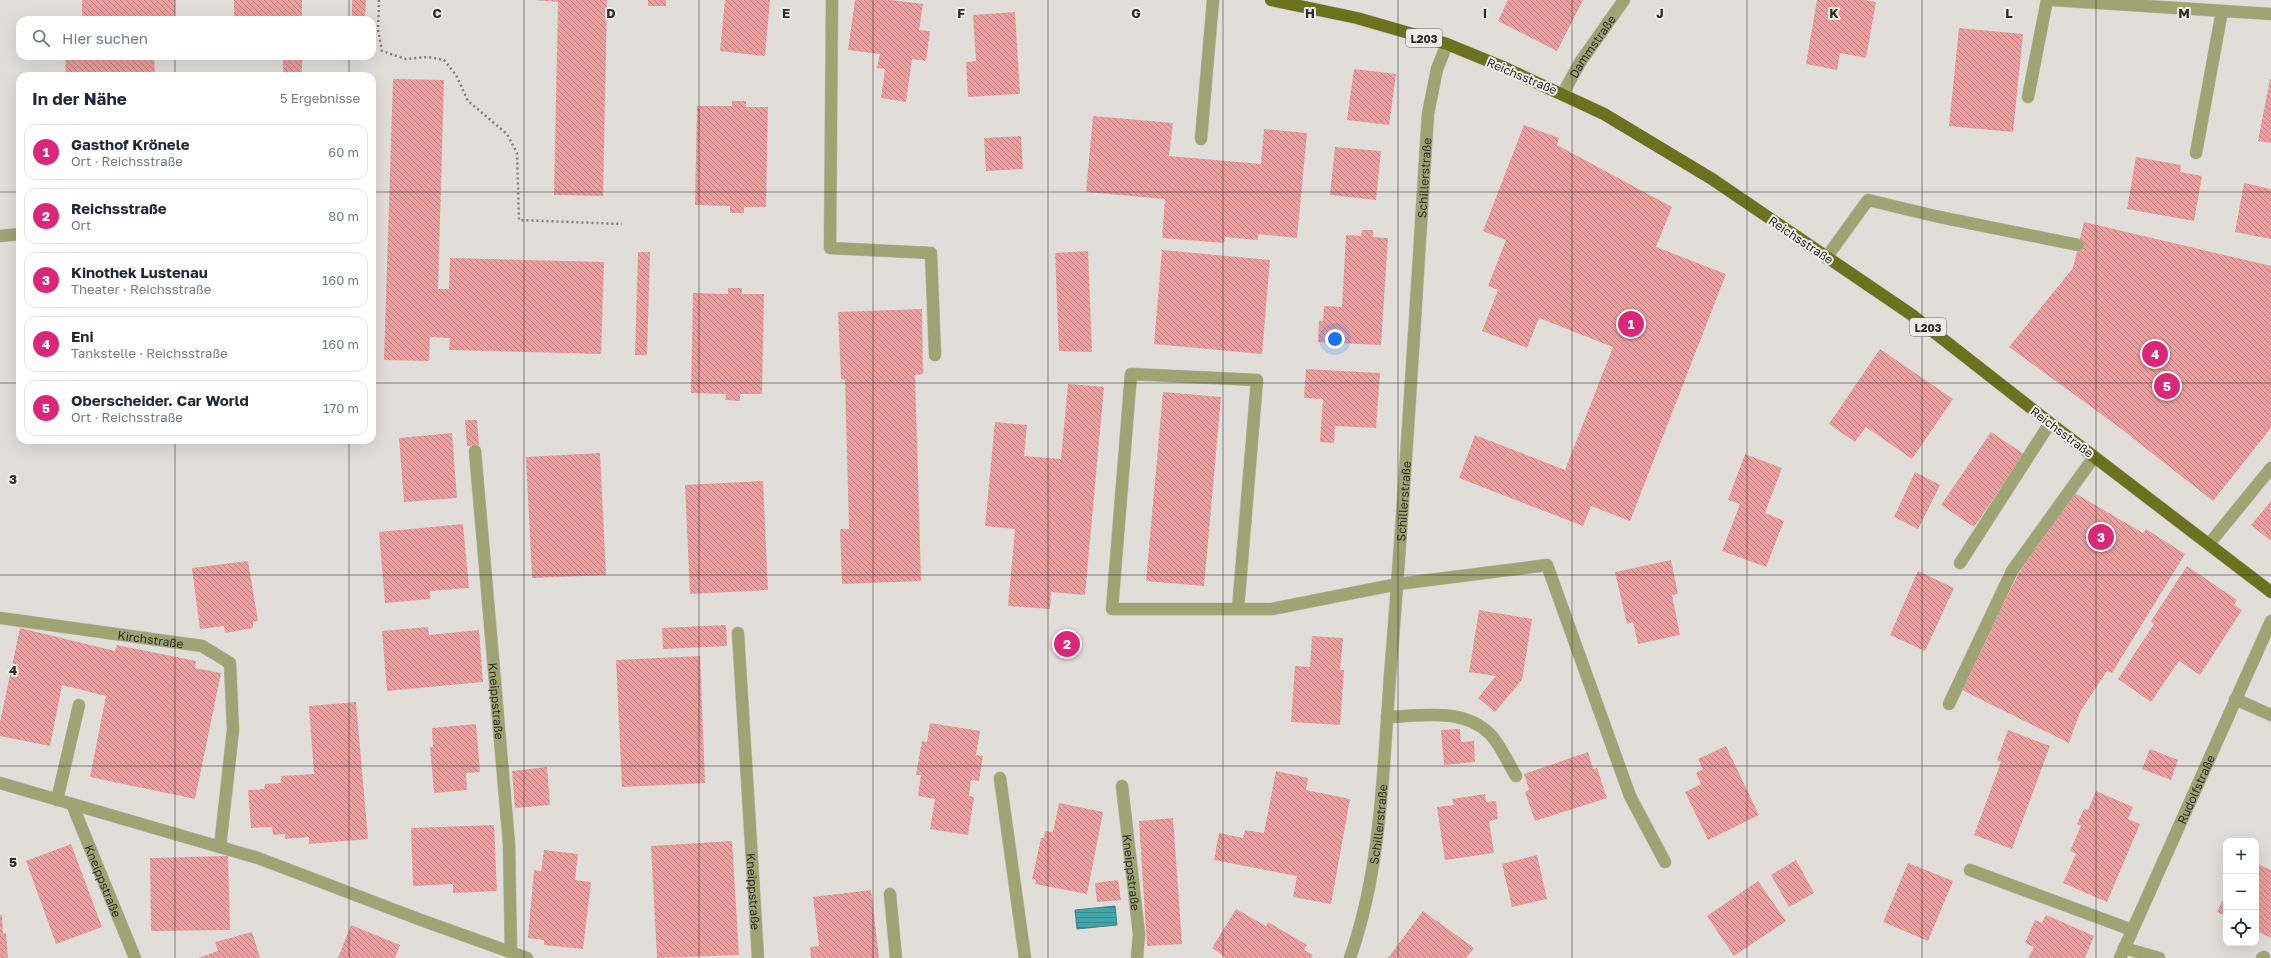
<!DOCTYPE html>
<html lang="de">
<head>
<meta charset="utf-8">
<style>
  body { margin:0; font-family:"Golos Text",sans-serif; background:#f2f2f3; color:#1f2937 }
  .controls { position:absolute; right:12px; bottom:12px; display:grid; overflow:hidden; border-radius:8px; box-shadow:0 4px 16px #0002 }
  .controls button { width:36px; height:36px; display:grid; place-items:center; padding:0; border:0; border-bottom:1px solid #e0e1e3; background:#fff; color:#1f2937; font:20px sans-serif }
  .you { position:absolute; left:1335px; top:339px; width:14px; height:14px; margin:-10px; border:3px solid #fff; border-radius:50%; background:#1a73e8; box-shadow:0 0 0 6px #1a73e833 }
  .badge { display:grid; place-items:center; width:26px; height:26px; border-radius:50%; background:#db2777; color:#fff; font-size:13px; font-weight:700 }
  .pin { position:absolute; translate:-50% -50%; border:2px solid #fff; box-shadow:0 1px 4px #0006 }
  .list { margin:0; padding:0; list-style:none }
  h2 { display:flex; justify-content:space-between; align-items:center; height:52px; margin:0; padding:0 16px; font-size:17px }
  h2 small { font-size:13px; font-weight:400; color:#747a83 }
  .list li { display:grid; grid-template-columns:26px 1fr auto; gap:12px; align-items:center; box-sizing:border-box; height:56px; margin:0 8px 8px; padding:0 8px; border:1px solid #e0e1e3; border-radius:12px }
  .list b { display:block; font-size:15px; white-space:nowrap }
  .list p { margin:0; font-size:13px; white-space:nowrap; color:#747a83 }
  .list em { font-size:13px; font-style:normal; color:#747a83 }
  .icon { flex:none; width:22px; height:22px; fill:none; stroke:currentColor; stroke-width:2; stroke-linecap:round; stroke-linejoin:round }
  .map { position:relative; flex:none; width:2271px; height:958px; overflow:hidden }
  .search { position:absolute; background:#fff; box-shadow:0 4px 16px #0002; left:16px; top:16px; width:360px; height:44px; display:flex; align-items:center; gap:10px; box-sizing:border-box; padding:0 14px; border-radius:12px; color:#747a83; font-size:15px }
  .panel { position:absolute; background:#fff; box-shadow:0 4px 16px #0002; left:16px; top:72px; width:360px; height:372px; border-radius:12px }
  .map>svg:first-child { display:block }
  .water { fill:url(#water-rules); stroke:#3c8186 }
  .building { fill:url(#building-back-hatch) }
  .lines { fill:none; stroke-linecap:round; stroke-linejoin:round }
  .lane-casing { stroke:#bdbbb7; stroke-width:13 }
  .street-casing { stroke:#bdbbb7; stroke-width:13 }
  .primary-casing { stroke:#bdbbb7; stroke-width:13 }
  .path { stroke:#817f7c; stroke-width:2.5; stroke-dasharray:2 3; stroke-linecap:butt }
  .lane { stroke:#9fa473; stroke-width:12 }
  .street { stroke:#9fa473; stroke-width:12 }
  .primary { stroke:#6c711e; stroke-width:12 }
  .grid { fill:none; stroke:#2f2d2c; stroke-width:1; stroke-opacity:0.55 }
  .labels { text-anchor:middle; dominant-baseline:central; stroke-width:4; stroke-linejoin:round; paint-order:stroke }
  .shield { fill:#eeebe7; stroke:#686664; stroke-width:1 }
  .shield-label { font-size:11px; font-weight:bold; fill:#2f2d2c }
  .street-label { font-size:12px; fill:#2f2d2c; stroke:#eeebe7 }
  .grid-label { font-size:13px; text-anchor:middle; font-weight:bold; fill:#2f2d2c; stroke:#eeebe7; stroke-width:4; stroke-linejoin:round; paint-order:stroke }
</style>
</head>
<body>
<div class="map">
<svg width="2271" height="958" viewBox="0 0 2271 958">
  <defs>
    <pattern id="water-rules" width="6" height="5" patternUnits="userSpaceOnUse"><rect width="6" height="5" fill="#41a5ac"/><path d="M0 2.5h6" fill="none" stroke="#37878c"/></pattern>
    <pattern id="building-back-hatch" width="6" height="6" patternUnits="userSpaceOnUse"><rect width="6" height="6" fill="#eb9e9d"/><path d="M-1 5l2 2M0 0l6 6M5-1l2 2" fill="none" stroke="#bf8180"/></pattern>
  </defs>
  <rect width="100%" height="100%" fill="#e1deda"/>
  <path class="water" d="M1115 906 1117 925 1077 929 1075 910Z"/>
  <g class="building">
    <path d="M82 0H175V20H64V17L82 16Z"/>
    <rect x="234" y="0" width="68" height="20"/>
    <path d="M352 0H366L365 20H352Z"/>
    <path d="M534 0H607L603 196 554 195 558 2Z"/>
    <rect x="648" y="0" width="18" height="6"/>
    <path d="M725 0H770L765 56 720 51Z"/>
    <path d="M855 0H891L923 4 919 30 930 31 926 61 912 59 906 102 881 98 885 69 877 68 880 54 848 50Z"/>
    <path d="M1508 0H1583L1557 51 1498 21Z"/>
    <path d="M1817 0H1864L1876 2 1866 58 1840 53 1837 70 1806 64Z"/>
    <path d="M1015 12 1020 94 968 97 966 62 976 61 973 15Z"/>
    <path d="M1959 28 2023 34 2013 132 1949 126Z"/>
    <path d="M65 56H154L155 76H66Z"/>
    <rect x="283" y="56" width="19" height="20"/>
    <rect x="351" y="56" width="14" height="2"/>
    <path d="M1354 69 1396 74 1389 125 1347 120Z"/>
    <path d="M393 79 444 80 438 289H449L450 258 604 262 601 354 449 350 450 338 430 337 429 361 384 360Z"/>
    <path d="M2270 79H2271V143L2258 141Z"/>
    <path d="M732 101H746V107H768L766 207H744V213H730V206L695 205 697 106H732Z"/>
    <path d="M1093 116 1173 123 1169 156 1261 164 1264 129 1307 133 1297 238 1258 234V240L1225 237 1224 243 1162 238 1165 199 1086 192Z"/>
    <path d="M1524 125 1559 138 1557 145 1672 207 1656 247 1726 274 1630 521 1591 506 1583 526 1459 478 1475 435 1565 470 1613 347 1539 318 1527 348 1482 331 1498 290 1488 286 1506 240 1483 231Z"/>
    <path d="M1021 136 1023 169 986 171 984 138Z"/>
    <path d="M1335 147 1381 151 1376 200 1330 195Z"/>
    <path d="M2136 157 2181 165 2180 172 2202 176 2194 221 2127 209Z"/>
    <path d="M2244 183 2271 189V239L2235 232Z"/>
    <path d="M2084 222 2271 266V428L2213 501 2116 425 2009 347 2073 268Z"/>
    <path d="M1362 230H1373V237L1388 238 1381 345 1318 342 1319 320 1323 321 1324 306 1342 307 1346 235 1361 236Z"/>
    <path d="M1162 250 1270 260 1262 354 1154 344Z"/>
    <path d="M1088 251 1092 352 1059 351 1055 253Z"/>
    <path d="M638 252H650L647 355H635Z"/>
    <path d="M728 288H742V294H764L762 394H740V401L725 400 726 394 691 393 693 293 728 294Z"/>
    <path d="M922 309 923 374 915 375 921 581 842 584 840 529H849L845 380 841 379 838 312Z"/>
    <path d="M1880 349 1953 399 1912 459 1866 427 1855 442 1829 424Z"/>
    <path d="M1306 369 1380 373 1376 428 1335 426 1334 443 1320 442 1323 399 1304 398Z"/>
    <path d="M1068 384 1104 387 1085 595 1051 592 1050 609 1008 606 1015 529 985 526 995 422 1027 425 1024 456 1061 459Z"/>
    <path d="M1163 392 1221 397 1204 586 1146 581Z"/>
    <path d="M465 420H477L479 445 467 446Z"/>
    <path d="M1991 432 2024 454 1974 527 1941 505Z"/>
    <path d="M452 433 457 498 404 502 399 438Z"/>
    <path d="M600 453 606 575 532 578 526 457Z"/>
    <path d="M1745 454 1782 468 1765 513 1784 521 1766 567 1722 551 1740 504 1728 500Z"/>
    <path d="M1915 472 1940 485 1918 529 1894 517Z"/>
    <path d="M763 481 768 590 690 594 685 485Z"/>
    <path d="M2073 492 2143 533 2146 529 2185 554 2112 673 2107 671 2080 712 2069 743 1960 689 2019 573Z"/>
    <path d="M2271 501V541L2251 525Z"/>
    <path d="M463 524 469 588 430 591V599L385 603 379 532Z"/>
    <path d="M1671 560 1678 594 1672 595 1680 635 1638 644 1633 622 1627 624 1615 572Z"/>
    <path d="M248 561 258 621 253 622V628L225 633 224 626 200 629 192 568Z"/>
    <path d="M2187 566 2237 600 2234 605 2242 610 2200 675 2179 661 2151 702 2118 679 2154 624 2151 621Z"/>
    <path d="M1918 571 1954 588 1925 651 1890 635Z"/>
    <path d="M1479 610 1532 619 1522 680 1495 712 1478 698 1496 676 1469 672Z"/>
    <path d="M726 625 727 646 663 649 662 628Z"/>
    <path d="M428 627 429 635 479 630 483 682 387 691 382 631Z"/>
    <path d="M20 628 115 651 117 645 196 661 195 668 221 673 195 799 90 777 106 696 62 685 50 746 0 736V722Z"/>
    <path d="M1057 632H1077L1078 656 1058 657Z"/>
    <path d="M1312 636 1343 638 1340 670H1344L1340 725 1291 722 1295 666 1310 667Z"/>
    <path d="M700 656 705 783 622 787 616 660Z"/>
    <path d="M356 702 368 839 309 844V837L285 839V834L273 835 272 827 251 828 248 790 264 789 265 784 281 783V776L314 774 309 706Z"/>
    <path d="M930 723 980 731 976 755 983 756 979 781 971 780 969 796 974 797 968 835 930 829 935 799 918 796 921 775H916L922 741 927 742Z"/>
    <path d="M476 724 480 772 466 773 467 790 434 793 430 747H433L432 728Z"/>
    <path d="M1460 729 1461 742 1474 741 1475 762 1444 765 1441 730Z"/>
    <path d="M2008 730 2050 746 2012 849 1974 835 2001 762 1997 760Z"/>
    <path d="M1726 746 1759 815 1708 840 1685 792 1701 784 1696 773 1703 769 1698 759Z"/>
    <path d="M2150 749 2178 760 2171 780 2142 769Z"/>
    <path d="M1588 752 1593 769 1597 768 1607 798 1535 821 1525 792 1529 790 1524 774Z"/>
    <path d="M547 767 550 805 515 808 512 771Z"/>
    <path d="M1276 771 1308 778 1306 790 1350 799 1331 904 1293 897 1297 876 1214 860 1219 833 1243 838 1245 830 1264 833Z"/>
    <path d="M2096 791 2133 807 2128 819 2140 824 2107 902 2063 883 2076 854 2070 851 2081 826 2077 824 2084 809 2088 810Z"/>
    <path d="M1485 794 1486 802 1496 801 1498 819 1489 821 1494 853 1445 860 1437 807 1454 805 1452 799Z"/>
    <path d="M1059 803 1103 812 1087 894 1035 884 1036 880 1032 879 1041 838H1044L1045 831 1053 832Z"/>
    <path d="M1173 818 1182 944 1147 946 1139 821Z"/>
    <path d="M494 825 497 891 453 893V884L413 886 411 828Z"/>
    <path d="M732 841 739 955 657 958 651 846Z"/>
    <path d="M71 844 102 927 56 944 26 861Z"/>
    <path d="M544 850 578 854 575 880 591 882 583 949 544 945V940L528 938 534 870 541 871Z"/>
    <path d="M1537 855 1547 899 1512 907 1502 864Z"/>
    <path d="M228 856 230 930 151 931 150 858Z"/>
    <path d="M1796 860 1814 893 1789 907 1771 875Z"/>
    <path d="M1908 863 1953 881 1928 941 1883 922Z"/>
    <path d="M2256 863 2271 870V938L2256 931Z"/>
    <path d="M1118 880 1121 900 1097 902 1095 883Z"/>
    <path d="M1758 881 1786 921 1734 956 1707 916Z"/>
    <path d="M871 890 879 958H811L810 947 819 946 813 897Z"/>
    <path d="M2226 893V916L2217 912Z"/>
    <path d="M1236 909 1266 926 1268 922 1307 945 1304 950 1313 955 1311 958H1226L1212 948Z"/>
    <path d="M1423 911 1474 948 1466 958H1388Z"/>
    <path d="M0 915H2L3 934 6 933 8 958H0Z"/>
    <path d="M2046 915 2094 936 2085 958H2028L2034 947 2025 943 2035 920 2042 923Z"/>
    <path d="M351 925 400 945 395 958H338Z"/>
    <path d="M252 932 260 958H198L218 951 215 942Z"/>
  </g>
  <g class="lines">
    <g class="lane-casing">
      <g id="lane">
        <path d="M832 0 830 248 931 253 935 355"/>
        <path d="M2028 97 2047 0"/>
        <path d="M1201 139 1213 0"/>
        <path d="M2196 153 2222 11"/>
        <path d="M0 236 20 234"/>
        <path d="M1826 258 1868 200 1935 216 2078 245"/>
        <path id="s1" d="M475 451 509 844 511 952"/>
        <path d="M2209 544 2271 468"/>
        <path d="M1960 563 2050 423"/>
        <path d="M1238 609H1112L1131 374 1257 380 1238 609H1272L1398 584 1547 565 1630 796 1665 862"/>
        <path id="s2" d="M0 618 202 646 230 663 233 730 220 847"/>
        <path id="s3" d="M738 633 758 958"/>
        <path d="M2235 699 2271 715"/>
        <path d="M1949 704 2012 571 2094 457"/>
        <path d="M1387 717C1421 716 1463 707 1490 734 1500 744 1508 763 1516 776"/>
        <path d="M1000 778 1025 958"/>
        <path id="s4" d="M1122 786 1139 934 1137 958"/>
        <path d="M57 800 79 705"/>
        <path d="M1970 870 2132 930"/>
        <path d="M890 894 896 958"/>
        <path d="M2124 948 2159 958"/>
        <path d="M2262 958 2264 957"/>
      </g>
    </g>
    <g class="street-casing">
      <g id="street">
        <path d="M2052 0 2271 14"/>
        <path id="s5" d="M1563 93 1581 61 1624 0"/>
        <path d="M0 783 258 858 421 920 527 958"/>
        <path id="s6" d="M72 804 135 958"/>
        <path id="s7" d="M1350 958C1383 864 1383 762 1391 663 1406 480 1416 297 1428 114L1437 69 1447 44"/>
        <path id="s8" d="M2120 958 2271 621"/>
      </g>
    </g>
    <g class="primary-casing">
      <path id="primary" d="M1271 0 1357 18 1447 44 1503 67 1604 114 1712 179 1912 315 2050 423 2271 592"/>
    </g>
    <path class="path" d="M379 0 378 30 382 51 406 59 428 57 444 60 456 75 468 101 507 134 517 153 519 220 622 224"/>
    <use href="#lane" class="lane"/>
    <use href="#street" class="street"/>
    <use href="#primary" class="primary"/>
  </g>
  <path class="grid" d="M175 0V20M349 0V20M524 0V958M699 0V958M873 0V958M1048 0V958M1223 0V958M1398 0V958M1572 0V958M1747 0V958M1922 0V958M2096 0V958M175 56V76M349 56V76M0 192H20M372 192H2271M0 383H20M372 383H2271M175 440V958M349 440V958M0 575H2271M0 766H2271"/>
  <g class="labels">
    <g class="shield">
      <rect x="1406" y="29" width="36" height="18" rx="3"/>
      <rect x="1910" y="318" width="36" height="18" rx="3"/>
    </g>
    <g class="shield-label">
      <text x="1424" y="38">L203</text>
      <text x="1928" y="327">L203</text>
    </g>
    <g class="street-label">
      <text stroke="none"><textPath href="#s5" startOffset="55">Dammstraße</textPath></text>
      <text transform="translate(1522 76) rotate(23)">Reichsstraße</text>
      <text stroke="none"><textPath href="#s7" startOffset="785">Schillerstraße</textPath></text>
      <text transform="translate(1801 240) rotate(34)">Reichsstraße</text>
      <text transform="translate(2062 432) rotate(37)">Reichsstraße</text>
      <text stroke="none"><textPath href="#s7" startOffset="461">Schillerstraße</textPath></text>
      <text stroke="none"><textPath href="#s2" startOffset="152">Kirchstraße</textPath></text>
      <text stroke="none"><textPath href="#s1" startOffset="251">Kneippstraße</textPath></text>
      <text stroke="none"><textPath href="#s8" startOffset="185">Rudolfstraße</textPath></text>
      <text stroke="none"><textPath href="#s7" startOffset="137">Schillerstraße</textPath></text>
      <text stroke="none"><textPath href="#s4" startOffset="87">Kneippstraße</textPath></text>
      <text stroke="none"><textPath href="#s6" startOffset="83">Kneippstraße</textPath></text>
      <text stroke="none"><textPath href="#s3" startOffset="259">Kneippstraße</textPath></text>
    </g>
  </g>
  <g class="grid-label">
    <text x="437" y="18">C</text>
    <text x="611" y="18">D</text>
    <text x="786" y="18">E</text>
    <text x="961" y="18">F</text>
    <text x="1136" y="18">G</text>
    <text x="1310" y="18">H</text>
    <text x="1485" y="18">I</text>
    <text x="1660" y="18">J</text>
    <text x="1834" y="18">K</text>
    <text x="2009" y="18">L</text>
    <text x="2184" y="18">M</text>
    <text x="13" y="484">3</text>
    <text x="13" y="675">4</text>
    <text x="13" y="867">5</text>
  </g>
</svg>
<div class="controls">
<button>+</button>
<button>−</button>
<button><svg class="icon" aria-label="locate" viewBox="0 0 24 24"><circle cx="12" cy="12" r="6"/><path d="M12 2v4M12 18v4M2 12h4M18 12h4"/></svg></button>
</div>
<div class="you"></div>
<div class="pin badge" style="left:1631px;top:324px">1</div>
<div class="pin badge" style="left:1067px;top:644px">2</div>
<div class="pin badge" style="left:2101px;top:537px">3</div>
<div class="pin badge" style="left:2155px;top:354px">4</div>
<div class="pin badge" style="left:2167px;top:386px">5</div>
<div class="search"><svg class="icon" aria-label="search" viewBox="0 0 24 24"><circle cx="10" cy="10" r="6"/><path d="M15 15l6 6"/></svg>Hier suchen</div>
<section class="panel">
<h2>In der Nähe<small>5 Ergebnisse</small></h2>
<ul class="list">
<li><span class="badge">1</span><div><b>Gasthof Krönele</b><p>Ort · Reichsstraße</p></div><em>60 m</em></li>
<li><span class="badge">2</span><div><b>Reichsstraße</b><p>Ort</p></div><em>80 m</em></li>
<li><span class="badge">3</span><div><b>Kinothek Lustenau</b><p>Theater · Reichsstraße</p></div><em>160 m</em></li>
<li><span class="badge">4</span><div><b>Eni</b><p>Tankstelle · Reichsstraße</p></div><em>160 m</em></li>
<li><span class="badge">5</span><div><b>Oberscheider. Car World</b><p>Ort · Reichsstraße</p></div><em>170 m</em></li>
</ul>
</section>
</div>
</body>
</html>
